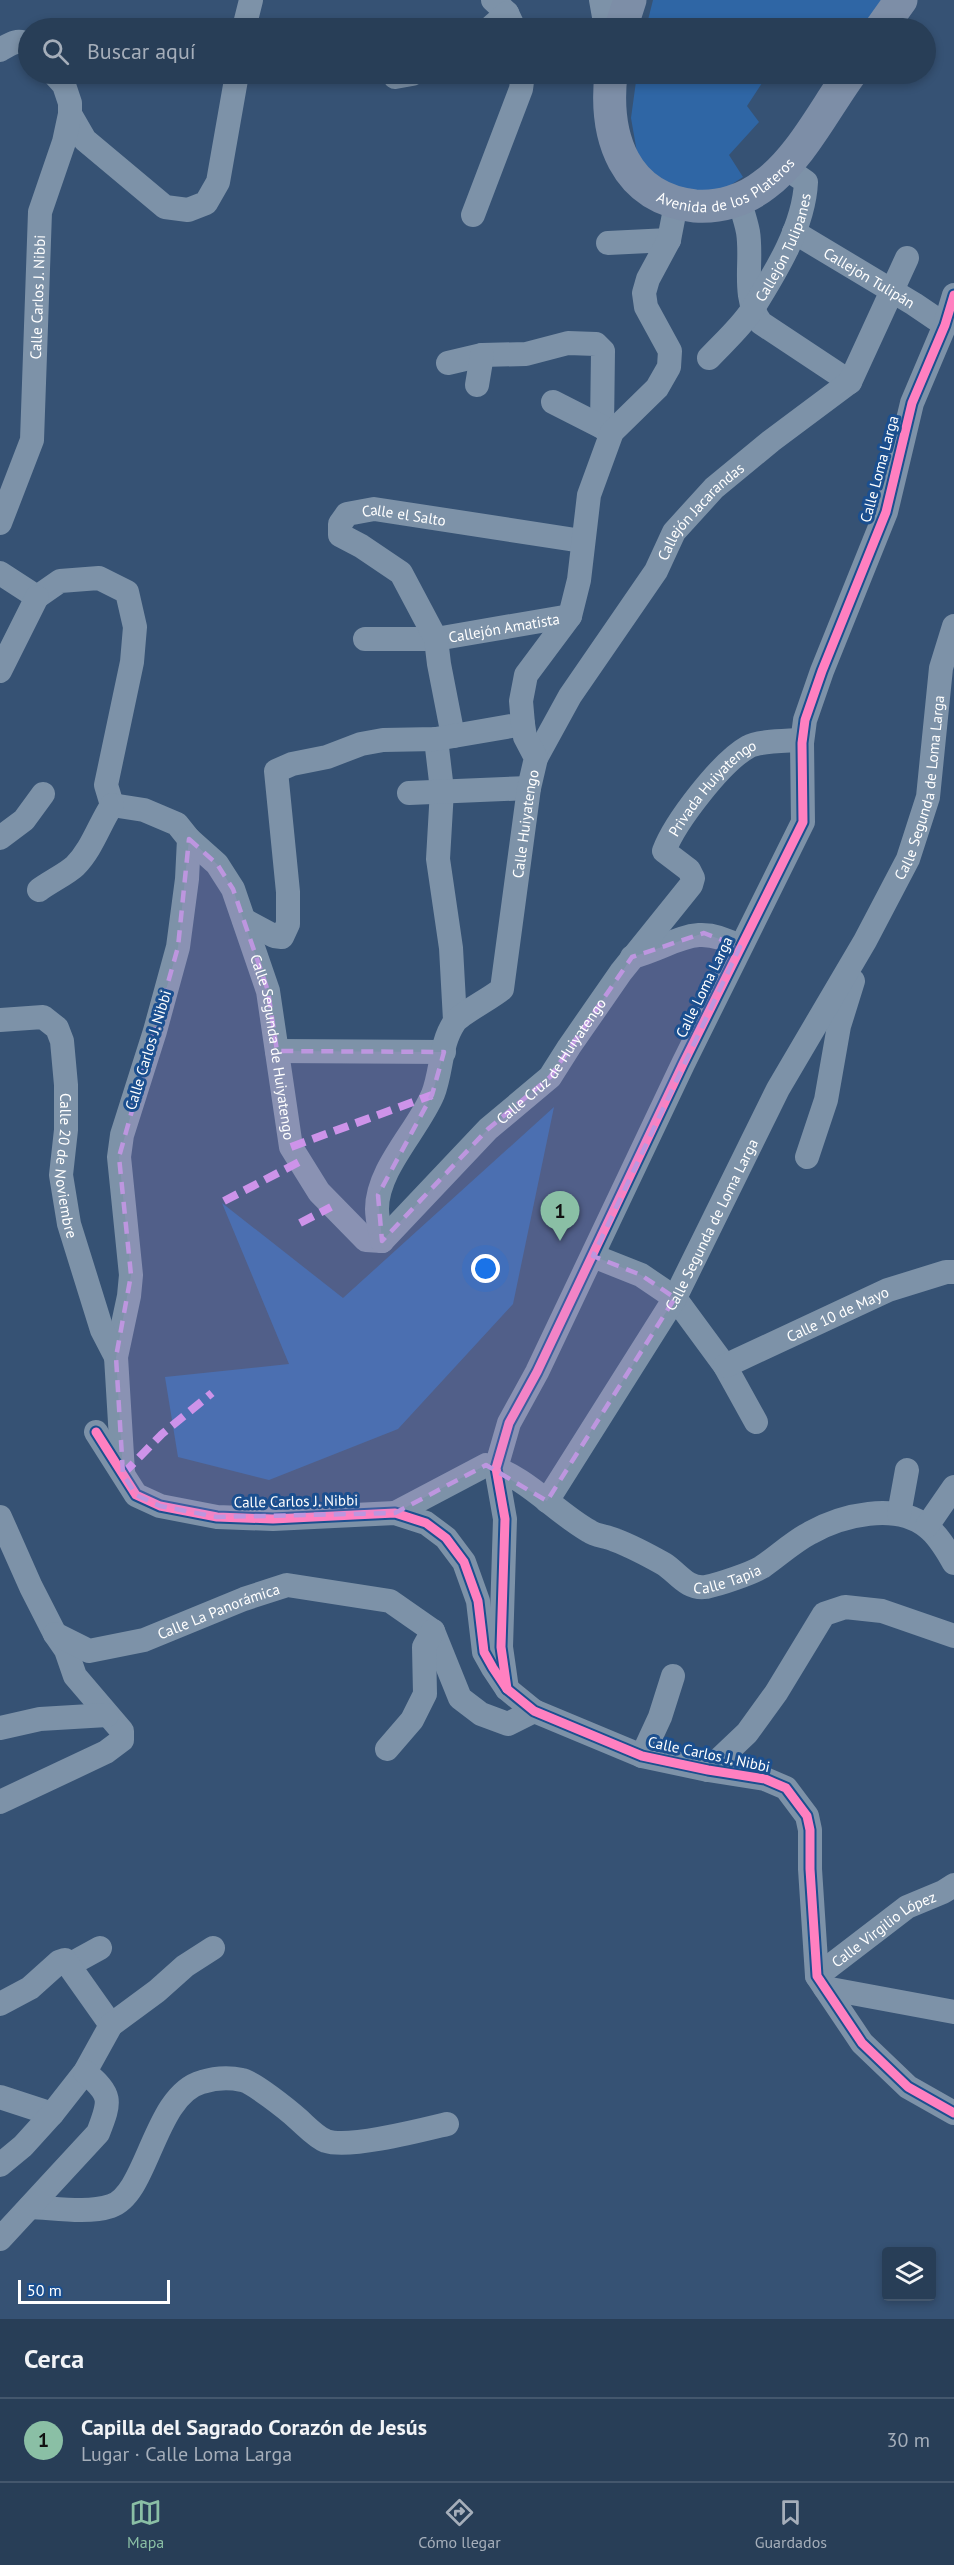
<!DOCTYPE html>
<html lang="es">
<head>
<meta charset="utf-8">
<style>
  body { margin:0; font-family:"PT Sans",sans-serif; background:#30455d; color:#f1f3f6 }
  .controls { position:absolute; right:18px; bottom:18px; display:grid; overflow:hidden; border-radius:6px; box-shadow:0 3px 9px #0003 }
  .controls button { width:54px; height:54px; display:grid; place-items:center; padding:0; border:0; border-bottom:2px solid #44576d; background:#283e57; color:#f1f3f6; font:30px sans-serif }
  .scale { position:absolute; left:18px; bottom:15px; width:152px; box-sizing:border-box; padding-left:6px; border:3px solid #fff; border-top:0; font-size:16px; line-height:21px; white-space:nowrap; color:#fff; -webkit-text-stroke:4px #1b4f8f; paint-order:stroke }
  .you { position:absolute; left:486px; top:1269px; width:21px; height:21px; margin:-15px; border:4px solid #fff; border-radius:50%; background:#1a73e8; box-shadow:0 0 0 9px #1a73e833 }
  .badge { display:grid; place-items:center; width:39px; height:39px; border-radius:50%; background:#8abfa5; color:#111; font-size:20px; font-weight:700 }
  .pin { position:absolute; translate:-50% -50px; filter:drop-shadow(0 2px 3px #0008) }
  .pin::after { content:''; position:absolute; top:32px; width:21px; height:18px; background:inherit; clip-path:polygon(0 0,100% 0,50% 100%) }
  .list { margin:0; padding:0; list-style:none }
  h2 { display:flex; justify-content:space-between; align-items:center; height:78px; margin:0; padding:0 24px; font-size:26px }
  h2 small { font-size:20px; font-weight:400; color:#a5aeba }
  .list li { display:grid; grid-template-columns:39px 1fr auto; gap:18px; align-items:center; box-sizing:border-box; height:84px; padding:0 24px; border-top:2px solid #44576d }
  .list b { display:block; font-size:22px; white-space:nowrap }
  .list p { margin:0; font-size:20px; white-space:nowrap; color:#a5aeba }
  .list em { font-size:20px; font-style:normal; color:#a5aeba }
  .icon { flex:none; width:33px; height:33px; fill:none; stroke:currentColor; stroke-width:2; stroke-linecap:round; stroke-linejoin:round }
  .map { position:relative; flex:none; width:954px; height:2319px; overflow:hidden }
  .search { position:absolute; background:#283e57; box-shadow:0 3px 9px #0003; left:18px; right:18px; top:18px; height:66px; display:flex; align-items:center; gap:15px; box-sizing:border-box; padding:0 21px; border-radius:33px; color:#a5aeba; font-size:22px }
  .sheet { height:162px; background:#283e57 }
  nav { display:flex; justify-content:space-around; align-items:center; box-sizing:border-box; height:84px; border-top:2px solid #44576d; background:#283e57; font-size:16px; color:#a5aeba }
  nav a { display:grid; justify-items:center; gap:3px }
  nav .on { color:#8abfa5 }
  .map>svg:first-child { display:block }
  .green { fill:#2f66a5 }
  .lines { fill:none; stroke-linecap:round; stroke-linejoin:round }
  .minor { stroke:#7d92a8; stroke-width:24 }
  .primary { stroke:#7d8ea7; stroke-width:33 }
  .quiet { stroke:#d193ec; stroke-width:8; stroke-dasharray:15 8; stroke-linecap:butt }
  .cycleway-casing { stroke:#1b4f8f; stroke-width:13 }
  .cycleway { stroke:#ff80c0; stroke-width:9 }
  .marked { fill:#bd96df; fill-opacity:0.2; stroke:#bd96df; stroke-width:4.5; stroke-dasharray:12 8; stroke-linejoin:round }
  .labels { text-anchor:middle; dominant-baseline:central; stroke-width:6; stroke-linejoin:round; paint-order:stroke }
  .street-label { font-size:15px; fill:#fff; stroke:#1b4f8f }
</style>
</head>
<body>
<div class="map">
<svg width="954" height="2319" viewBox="0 0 954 2319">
  <rect width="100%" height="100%" fill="#365274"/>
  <g class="green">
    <path d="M653 0H890L869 28H646Z"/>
    <path d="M637 74H768L747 106 759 122 729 155 743 177 723 190 693 193 664 184 638 158 631 118Z"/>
    <path d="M554 1107 513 1304 398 1429 269 1480 178 1457 165 1377 289 1364 222 1203 343 1298Z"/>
  </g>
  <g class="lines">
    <g class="minor">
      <path d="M493 0 507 13 514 28"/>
      <path d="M601 0 606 28"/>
      <path d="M244 28 251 0"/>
      <path d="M490 28 507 13"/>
      <path d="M0 50C10 44 18 38 28 45"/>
      <path d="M395 77 412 74"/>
      <path d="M70 114 85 140 165 207 188 210 206 203 218 182 237 74"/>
      <path d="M739 200C742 210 746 221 748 232 753 263 741 296 761 323L850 382"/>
      <path d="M473 215 521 89 523 74"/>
      <path id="s1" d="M794 232 914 304 945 325"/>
      <path d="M608 243 669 240"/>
      <path id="s2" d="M709 358C723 343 741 327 752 310 775 273 804 227 806 182L786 168"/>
      <path d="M448 363 482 355 526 354 568 343 596 344 603 351 602 427"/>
      <path d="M477 385 482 355"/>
      <path d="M553 402 612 432"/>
      <path id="s3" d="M0 523 32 440 40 212 64 142 70 114V103L64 85 54 74"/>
      <path d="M0 573 37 597 60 581 99 578 127 592 135 627 132 662 106 785 112 805"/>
      <path id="s4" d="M365 639H436L570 616"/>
      <path d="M0 671 37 597"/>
      <path id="s5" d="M453 736 439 664 436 639 401 573 361 546 340 535V524L347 514 374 509 582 541"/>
      <path d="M436 739 442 790 438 859 451 948 455 1020"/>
      <path id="s6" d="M536 758 570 696 656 571 674 532 714 488 771 441 850 382 907 258"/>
      <path d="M409 793 529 788"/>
      <path d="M112 805 144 810 177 824 189 839 187 879 178 947 155 1031 122 1135 119 1157 131 1275 129 1296 116 1357 123 1472"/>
      <path d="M0 838 24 820 43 794"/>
      <path id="s7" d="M189 839 217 864 233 889 268 991 291 1147 319 1192 366 1240 382 1241"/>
      <path d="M39 890C48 883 68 873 75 866 92 849 99 825 112 805"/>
      <path d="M244 920 274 936 282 937 288 924V892L276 771 292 764 327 757 361 744 383 740 436 739 523 724"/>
      <path d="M632 957C677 945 694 920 740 947"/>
      <path id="s8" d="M0 1020 43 1017 57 1028 62 1041 66 1085V1130L61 1175 69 1224 102 1330 116 1357"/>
      <path d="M277 1051 444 1052"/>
      <path d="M807 1157 826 1100 839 1026 853 981"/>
      <path id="s9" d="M382 1241C380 1231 377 1219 377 1209 377 1169 418 1130 433 1094 442 1071 440 1044 454 1023 460 1014 490 999 502 989L529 788 536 758 525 737 523 724 521 701 526 675 570 616 579 580 589 495 612 432 657 388 669 367 670 351 646 307 644 293 648 279 669 240 676 204"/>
      <path id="s10" d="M382 1241 488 1129 550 1077 569 1047 621 972 691 885 693 878 689 870 664 851C675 822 721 762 748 747 758 741 786 741 799 740L802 743"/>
      <path d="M593 1256 641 1275 675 1298 725 1366 756 1422"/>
      <path id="s11" d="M725 1366 888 1290 946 1272H954"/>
      <path d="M96 1432 136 1495 160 1506 217 1517 273 1519 395 1513 426 1523 446 1538 464 1562 478 1601 484 1652 493 1668 507 1689 534 1711 642 1756 708 1770 765 1779 786 1788 807 1816 810 1830V1869L817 1976 862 2043 908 2087 954 2113"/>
      <path id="s12" d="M547 1501 675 1298 778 1089 865 941 908 859 928 797 941 668 954 626"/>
      <path id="s13" d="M395 1513 486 1465C526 1476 554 1511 589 1531 596 1536 606 1536 615 1540 631 1546 648 1555 664 1564 677 1572 687 1590 706 1587 720 1584 750 1574 762 1567 778 1556 793 1542 810 1533 842 1515 896 1502 927 1527 939 1536 947 1551 954 1563"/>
      <path d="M899 1514 907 1470"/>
      <path d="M0 1517 31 1587 55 1634 66 1650 75 1676 122 1731V1740L106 1752 0 1802"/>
      <path d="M927 1526 954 1487"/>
      <path id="s14" d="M55 1634 89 1651 144 1640 244 1599 287 1585 390 1601 433 1631 460 1698 481 1714 508 1724 534 1711"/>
      <path d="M507 1689 501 1647 505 1519 496 1468 509 1423 537 1372 683 1064 803 822 802 743 805 720 822 671 886 512 912 403 945 325 954 295"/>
      <path d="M0 1728 40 1719 107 1715"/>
      <path d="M387 1749 412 1720 425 1694 424 1647 433 1631"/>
      <path d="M642 1756 660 1717 673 1676"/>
      <path d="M708 1770 747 1733 776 1693 824 1614 845 1607 882 1611 954 1636"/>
      <path d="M69 1965 100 1948"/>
      <path id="s15" d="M817 1976 907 1907 943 1892 954 1885"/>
      <path d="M825 1988 954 2012"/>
      <path d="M0 2004 30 1988 59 1962 65 1960 111 2025"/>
      <path d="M0 2097 52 2114"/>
      <path d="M0 2165 23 2146 52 2114 85 2072 111 2025 157 1991 185 1966 213 1948"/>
      <path d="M30 2207C55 2208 87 2214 111 2206 148 2194 154 2095 202 2082 215 2078 228 2077 242 2080 253 2082 288 2110 298 2119 306 2126 316 2137 326 2141 349 2149 422 2130 447 2124"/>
      <path d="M0 2239 98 2133C111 2100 112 2095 85 2072"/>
    </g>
    <g class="primary">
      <path d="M621 28 630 0"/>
      <path d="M881 28 901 0"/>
      <path id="s16" d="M611 74C604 137 624 198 695 206 719 208 745 200 764 185 800 159 824 110 850 74"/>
    </g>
    <g class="quiet">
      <path d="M291 1147 432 1095"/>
      <path d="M224 1201 301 1161"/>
      <path d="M300 1223 331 1207"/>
      <path d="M123 1474 162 1434 212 1393"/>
    </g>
    <g class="cycleway-casing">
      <g id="cycleway">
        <path d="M96 1432 136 1495 160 1506 217 1517 273 1519 395 1513 426 1523 446 1538 464 1562 478 1601 484 1652 493 1668 507 1689 534 1711 642 1756 708 1770 765 1779 786 1788 807 1816 810 1830V1869L817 1976 862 2043 908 2087 954 2113"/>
        <path d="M507 1689 501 1647 505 1519 496 1468 509 1423 537 1372 683 1064 803 822 802 743 805 720 822 671 886 512 912 403 945 325 954 295"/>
      </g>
    </g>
    <use href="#cycleway" class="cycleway"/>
  </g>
  <path class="marked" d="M189 839 217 864 233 889 268 991 277 1051 444 1052 432 1095 378 1195 382 1241 488 1129 550 1077 632 957 704 933 740 947 593 1256 641 1275 675 1298 547 1501 486 1465 395 1513 217 1517 160 1506 136 1495 123 1474 116 1357 131 1275 119 1157 178 947Z"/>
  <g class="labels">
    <g class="street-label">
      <text stroke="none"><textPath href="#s16" startOffset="213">Avenida de los Plateros</textPath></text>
      <text stroke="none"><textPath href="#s2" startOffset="135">Callejón Tulipanes</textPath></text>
      <text stroke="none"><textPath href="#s1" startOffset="88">Callejón Tulipán</textPath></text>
      <text stroke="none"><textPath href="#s3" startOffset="232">Calle Carlos J. Nibbi</textPath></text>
      <text transform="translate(879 469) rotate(-75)">Calle Loma Larga</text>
      <text stroke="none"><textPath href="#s6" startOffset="298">Callejón Jacarandas</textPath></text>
      <text stroke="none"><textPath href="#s5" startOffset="326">Calle el Salto</textPath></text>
      <text stroke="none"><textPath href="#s4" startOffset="140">Callejón Amatista</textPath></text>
      <text stroke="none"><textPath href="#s12" startOffset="810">Calle Segunda de Loma Larga</textPath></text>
      <text stroke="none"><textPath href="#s10" startOffset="602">Privada Huiyatengo</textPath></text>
      <text stroke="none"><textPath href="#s9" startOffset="462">Calle Huiyatengo</textPath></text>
      <text transform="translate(704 987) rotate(-64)">Calle Loma Larga</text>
      <text stroke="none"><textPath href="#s7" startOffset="231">Calle Segunda de Huiyatengo</textPath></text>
      <text transform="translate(148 1050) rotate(-73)">Calle Carlos J. Nibbi</text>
      <text stroke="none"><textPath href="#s10" startOffset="248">Calle Cruz de Huiyatengo</textPath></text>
      <text stroke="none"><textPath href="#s8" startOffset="200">Calle 20 de Noviembre</textPath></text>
      <text stroke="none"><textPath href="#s12" startOffset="322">Calle Segunda de Loma Larga</textPath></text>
      <text stroke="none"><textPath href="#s11" startOffset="124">Calle 10 de Mayo</textPath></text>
      <text transform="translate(296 1501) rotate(-1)">Calle Carlos J. Nibbi</text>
      <text stroke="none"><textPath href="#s13" startOffset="380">Calle Tapia</textPath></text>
      <text stroke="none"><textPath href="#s14" startOffset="174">Calle La Panorámica</textPath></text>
      <text transform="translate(709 1754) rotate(12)">Calle Carlos J. Nibbi</text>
      <text stroke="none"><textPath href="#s15" startOffset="82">Calle Virgilio López</textPath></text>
    </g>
  </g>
</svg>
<div class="controls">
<button><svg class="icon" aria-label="layers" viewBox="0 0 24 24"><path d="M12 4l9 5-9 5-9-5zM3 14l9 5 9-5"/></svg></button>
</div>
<div class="scale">50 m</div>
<div class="you"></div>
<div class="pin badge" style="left:560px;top:1241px">1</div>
<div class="search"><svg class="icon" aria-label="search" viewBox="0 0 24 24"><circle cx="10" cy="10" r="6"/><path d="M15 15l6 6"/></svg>Buscar aquí</div>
</div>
<section class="sheet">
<h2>Cerca<small></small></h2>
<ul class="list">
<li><span class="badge">1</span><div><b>Capilla del Sagrado Corazón de Jesús</b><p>Lugar · Calle Loma Larga</p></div><em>30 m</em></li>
</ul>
</section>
<nav>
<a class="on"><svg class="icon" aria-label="map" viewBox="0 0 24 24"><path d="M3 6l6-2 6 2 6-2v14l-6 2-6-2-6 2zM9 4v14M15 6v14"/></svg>Mapa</a>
<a><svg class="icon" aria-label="directions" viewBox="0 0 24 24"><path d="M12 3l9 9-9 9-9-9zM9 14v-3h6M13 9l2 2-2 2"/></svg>Cómo llegar</a>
<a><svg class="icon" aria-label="saved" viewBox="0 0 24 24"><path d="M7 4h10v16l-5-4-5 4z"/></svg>Guardados</a>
</nav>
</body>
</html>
